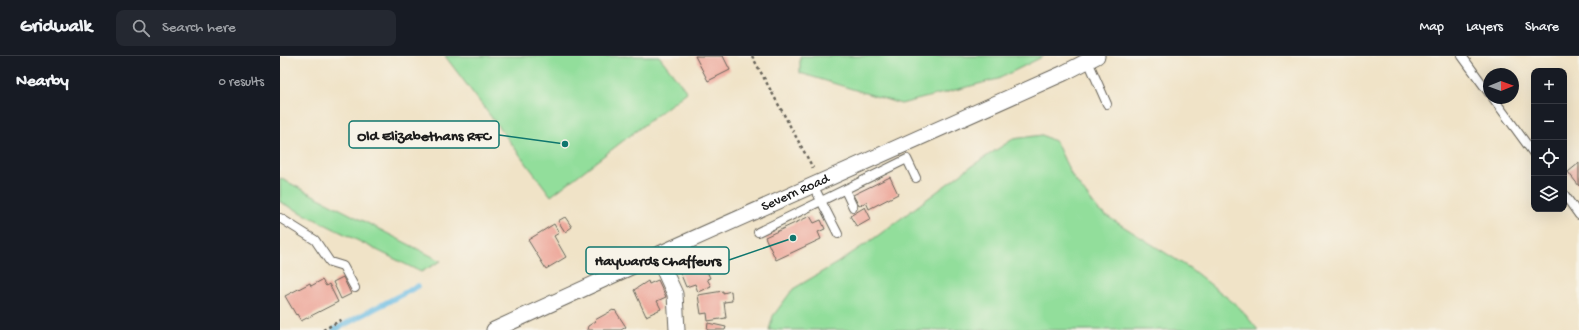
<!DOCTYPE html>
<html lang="en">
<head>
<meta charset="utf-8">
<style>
  body { margin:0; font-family:"Gochi Hand",sans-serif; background:#242831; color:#f1f3f6 }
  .controls { position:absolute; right:12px; top:12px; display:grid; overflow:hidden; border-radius:8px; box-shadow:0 4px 16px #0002 }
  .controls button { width:36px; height:36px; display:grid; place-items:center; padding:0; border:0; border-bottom:1px solid #363941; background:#171b24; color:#f1f3f6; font:20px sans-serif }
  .compass { position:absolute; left:1203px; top:12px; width:36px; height:36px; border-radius:50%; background:#171b24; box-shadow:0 4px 16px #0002; rotate:89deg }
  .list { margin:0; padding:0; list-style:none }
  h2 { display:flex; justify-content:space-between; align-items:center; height:52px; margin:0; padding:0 16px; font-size:17px }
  h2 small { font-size:13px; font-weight:400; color:#9ea1a6 }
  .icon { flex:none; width:22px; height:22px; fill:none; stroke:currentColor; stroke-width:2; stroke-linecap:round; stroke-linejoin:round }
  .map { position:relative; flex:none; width:1299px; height:274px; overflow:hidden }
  header { display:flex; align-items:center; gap:24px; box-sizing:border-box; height:56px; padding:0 20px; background:#171b24; border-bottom:1px solid #363941 }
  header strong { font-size:19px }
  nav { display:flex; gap:22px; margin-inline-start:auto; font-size:14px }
  .search { width:280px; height:36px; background:#242831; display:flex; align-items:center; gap:10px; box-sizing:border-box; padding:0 14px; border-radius:8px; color:#9ea1a6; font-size:15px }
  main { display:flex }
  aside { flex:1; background:#171b24 }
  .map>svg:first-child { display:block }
  .green { fill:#92de9b; stroke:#577d5c }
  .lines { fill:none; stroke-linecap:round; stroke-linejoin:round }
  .stream { stroke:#68bbe4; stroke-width:5.5 }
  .building { fill:#eda497 }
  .service-casing { stroke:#666258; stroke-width:10 }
  .minor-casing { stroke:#666258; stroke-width:17 }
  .path { stroke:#666258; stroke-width:2.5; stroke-dasharray:3 3; stroke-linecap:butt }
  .service { stroke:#fff; stroke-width:8 }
  .minor { stroke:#fff; stroke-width:15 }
  .labels { text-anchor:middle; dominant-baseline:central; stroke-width:3; stroke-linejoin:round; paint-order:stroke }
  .street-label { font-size:14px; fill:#1c1c1c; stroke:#f7f3e8 }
  .leader { fill:none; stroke:#0f766e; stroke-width:1.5 }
  .callout-dot { fill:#0f766e; stroke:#f7f3e8; stroke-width:1.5 }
  .callout { fill:#f7f3e8; stroke:#0f766e; stroke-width:1.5 }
  .callout-label { font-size:15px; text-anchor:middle; font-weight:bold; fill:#1c1c1c }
</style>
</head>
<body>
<header>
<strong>Gridwalk</strong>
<div class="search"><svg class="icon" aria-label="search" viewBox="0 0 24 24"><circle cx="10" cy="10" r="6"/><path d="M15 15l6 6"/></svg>Search here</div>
<nav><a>Map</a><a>Layers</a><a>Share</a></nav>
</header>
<main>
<aside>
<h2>Nearby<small>0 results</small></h2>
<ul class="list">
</ul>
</aside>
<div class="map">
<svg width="1299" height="274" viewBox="0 0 1299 274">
  <rect width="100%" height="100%" fill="#f7f3e8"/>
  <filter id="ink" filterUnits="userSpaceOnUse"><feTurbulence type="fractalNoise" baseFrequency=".025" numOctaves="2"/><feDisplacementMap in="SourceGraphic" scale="8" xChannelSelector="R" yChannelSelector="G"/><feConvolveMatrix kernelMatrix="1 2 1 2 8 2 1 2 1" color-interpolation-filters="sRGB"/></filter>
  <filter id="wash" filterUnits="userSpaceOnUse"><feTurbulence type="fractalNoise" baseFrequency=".012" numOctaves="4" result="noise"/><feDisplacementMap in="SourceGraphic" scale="16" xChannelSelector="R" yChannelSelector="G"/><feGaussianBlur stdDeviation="0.9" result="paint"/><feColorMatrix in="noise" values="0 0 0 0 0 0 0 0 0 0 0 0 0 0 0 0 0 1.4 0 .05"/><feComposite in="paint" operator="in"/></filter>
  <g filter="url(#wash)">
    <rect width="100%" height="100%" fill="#f0e3c7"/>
    <g class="green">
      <path d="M165 0H379L407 36 271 140Z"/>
      <path d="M520 0H764L718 23 621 48 520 17Z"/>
      <path d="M762 79 776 86 792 120 819 155 911 213 959 251 978 274H489L493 260 513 233 557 207 596 181 690 111 733 83Z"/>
      <path d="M0 122 161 205 141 216 0 146Z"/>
    </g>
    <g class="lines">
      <path class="stream" d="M54 274 138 230"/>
    </g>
    <g id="blocks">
      <g class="building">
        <path d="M415 0H443L450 14 428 25Z"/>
        <path d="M1299 107V130L1288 116Z"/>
        <path d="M610 121 618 138 589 153 586 146 579 150 573 139Z"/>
        <path d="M585 151 591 163 577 171 570 160Z"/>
        <path d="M530 160 534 167 541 164 545 173 538 176 541 183 496 204 485 181Z"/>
        <path d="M285 161 292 171 285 176 278 165Z"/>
        <path d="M274 168 279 177 274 180 286 201 266 213 248 184Z"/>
        <path d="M422 204 430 222 427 223 431 230 418 236 415 228 406 231 399 214 414 205V207Z"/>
        <path d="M63 221 71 238 61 243 53 226Z"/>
        <path d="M42 224 46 230 49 228 58 246 21 265 17 258 16 259 5 240 30 227 31 230Z"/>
        <path d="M378 224 386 241 377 245 381 253 366 260 354 234 368 225 369 228Z"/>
        <path d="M443 235V237L451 235 452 245 444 246 446 262 428 265 427 257 421 258 418 239Z"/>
        <path d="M333 254 334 255 335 254 346 271 341 274H307L308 270 316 265 315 264Z"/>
        <path d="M428 267 446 271 445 274H427Z"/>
      </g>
    </g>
  </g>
  <g filter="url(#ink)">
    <use href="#blocks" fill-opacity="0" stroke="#666258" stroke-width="1"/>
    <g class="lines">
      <g class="service-casing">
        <g id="service">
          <path d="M1182 0 1209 37"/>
          <path d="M808 5 827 48"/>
          <path d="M1213 42 1254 98"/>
          <path d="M533 129 558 178"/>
          <path d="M565 134 573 151"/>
          <path d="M1284 138 1299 159"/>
          <path d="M0 162 35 184 50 206 63 210 75 232"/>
          <path d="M478 176 627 103 636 122"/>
        </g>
      </g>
      <g class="minor-casing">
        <g id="minor">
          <path d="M377 199 395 238 397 274"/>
          <path id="s1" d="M214 274 377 199 784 17 817 0"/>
        </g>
      </g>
      <g class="path">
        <path d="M472 0 533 112"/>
        <path d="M43 274 63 263"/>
      </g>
      <use href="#service" class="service"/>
      <use href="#minor" class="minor"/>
    </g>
  </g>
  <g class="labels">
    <g class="street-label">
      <text stroke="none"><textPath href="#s1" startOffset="331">Severn Road</textPath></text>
    </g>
  </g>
  <path class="leader" d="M285 88L219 79M513 182L449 204"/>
  <g class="callout-dot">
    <circle cx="285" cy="88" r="4"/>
    <circle cx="513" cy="182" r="4"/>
  </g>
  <g class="callout">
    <rect x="69" y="65" width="150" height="27" rx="4"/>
    <rect x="306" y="191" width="143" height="27" rx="4"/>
  </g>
  <g class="callout-label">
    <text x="144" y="84">Old Elizabethans RFC</text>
    <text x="378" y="209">Haywards Chaffeurs</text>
  </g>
</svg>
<div class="controls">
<button>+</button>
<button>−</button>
<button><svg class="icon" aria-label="locate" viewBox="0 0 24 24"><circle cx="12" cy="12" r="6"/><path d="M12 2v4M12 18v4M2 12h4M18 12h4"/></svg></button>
<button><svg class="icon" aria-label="layers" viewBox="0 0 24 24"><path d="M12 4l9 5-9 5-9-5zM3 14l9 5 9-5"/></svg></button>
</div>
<svg class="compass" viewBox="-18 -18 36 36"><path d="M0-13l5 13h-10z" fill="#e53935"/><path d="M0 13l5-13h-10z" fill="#9ea1a6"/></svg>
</div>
</main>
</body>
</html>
